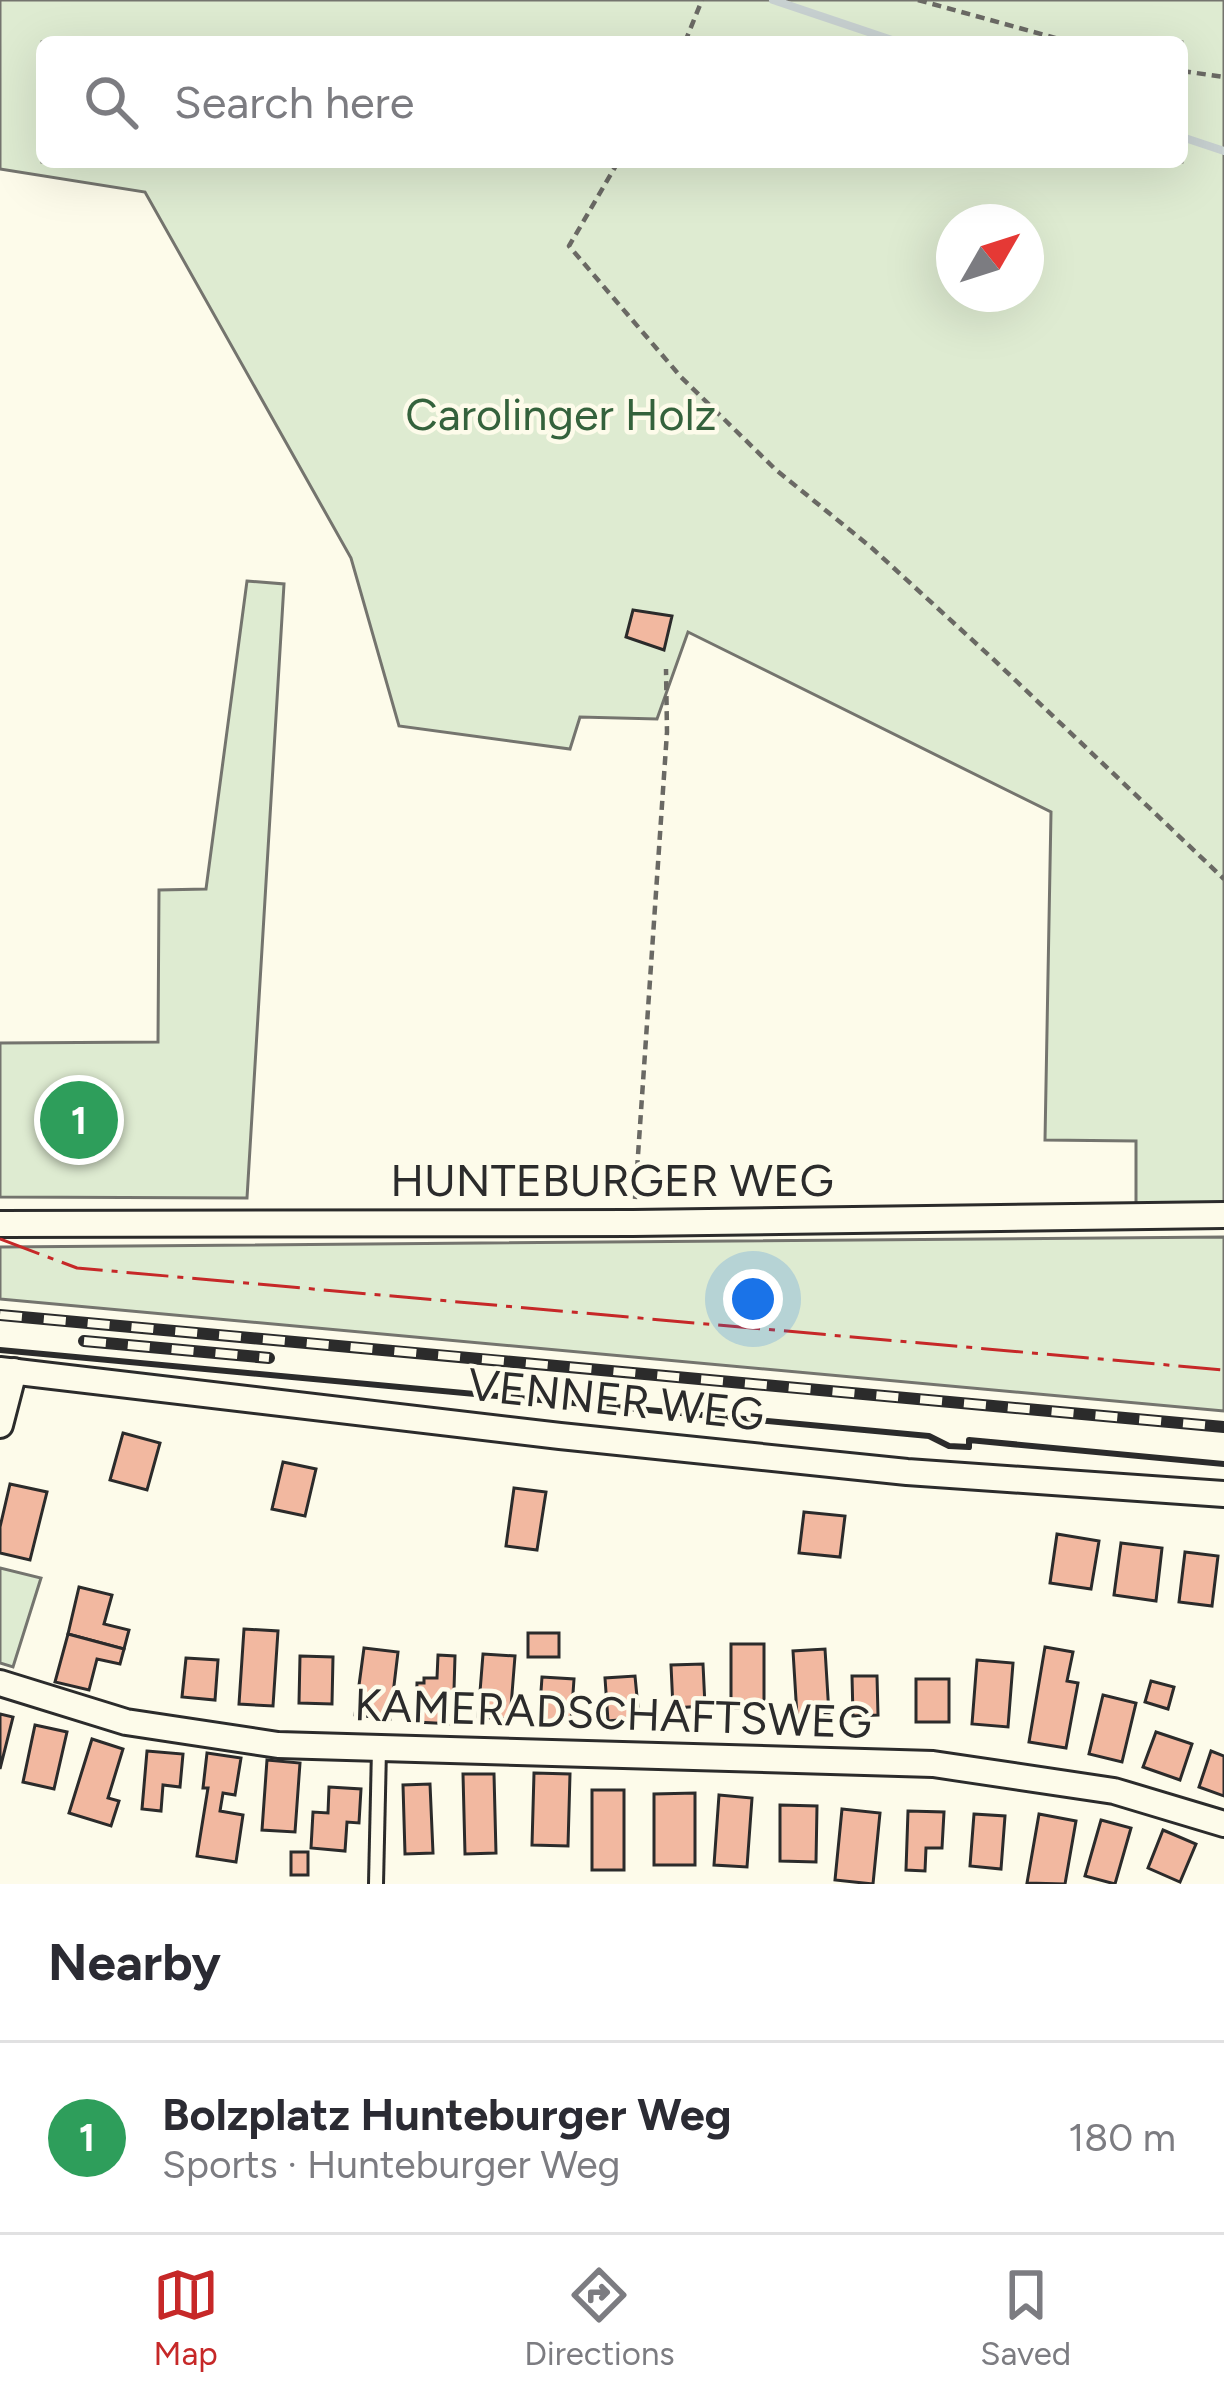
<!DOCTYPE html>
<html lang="en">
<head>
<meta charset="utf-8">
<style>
  body { margin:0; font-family:Figtree,sans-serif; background:#f2f2f3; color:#2b2b33 }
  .compass { position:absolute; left:936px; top:204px; width:108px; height:108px; border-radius:50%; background:#fff; box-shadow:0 12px 48px #0002; rotate:51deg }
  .you { position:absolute; left:753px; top:1299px; width:42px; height:42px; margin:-30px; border:9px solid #fff; border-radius:50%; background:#1a73e8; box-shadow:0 0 0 18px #1a73e833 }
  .badge { display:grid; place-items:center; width:78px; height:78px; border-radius:50%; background:#c62828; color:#fff; font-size:39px; font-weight:700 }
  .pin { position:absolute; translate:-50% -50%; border:6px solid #fff; box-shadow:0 3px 12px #0006 }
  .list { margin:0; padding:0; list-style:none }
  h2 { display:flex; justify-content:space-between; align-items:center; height:156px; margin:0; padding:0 48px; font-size:51px }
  h2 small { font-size:39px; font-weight:400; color:#7c7c81 }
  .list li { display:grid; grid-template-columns:78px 1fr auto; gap:36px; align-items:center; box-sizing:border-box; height:192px; padding:0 48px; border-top:3px solid #e1e1e2 }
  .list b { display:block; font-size:45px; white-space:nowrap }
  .list p { margin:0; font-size:39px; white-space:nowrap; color:#7c7c81 }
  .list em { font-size:39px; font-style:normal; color:#7c7c81 }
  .icon { flex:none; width:66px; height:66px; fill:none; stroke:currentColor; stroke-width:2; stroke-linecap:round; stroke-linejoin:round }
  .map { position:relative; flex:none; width:1224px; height:1884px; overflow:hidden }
  .search { position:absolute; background:#fff; box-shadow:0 12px 48px #0002; left:36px; right:36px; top:36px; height:132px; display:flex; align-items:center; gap:30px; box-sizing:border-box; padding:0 42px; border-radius:18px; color:#7c7c81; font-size:45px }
  .sheet { height:348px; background:#fff }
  nav { display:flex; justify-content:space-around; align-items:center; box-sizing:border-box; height:168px; border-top:3px solid #e1e1e2; background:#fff; font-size:33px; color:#7c7c81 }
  nav a { display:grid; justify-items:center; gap:6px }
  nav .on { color:#c62828 }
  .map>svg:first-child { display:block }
  .green { fill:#deebd1; stroke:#74746e; stroke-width:3; fill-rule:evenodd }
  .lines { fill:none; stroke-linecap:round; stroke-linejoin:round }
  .stream { stroke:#c7d0d0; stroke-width:8 }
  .building { fill:#f2b8a0; stroke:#2b2b2b; stroke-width:3 }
  .service-casing { stroke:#2b2b2b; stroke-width:18 }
  .minor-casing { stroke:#2b2b2b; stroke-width:30 }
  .path { stroke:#6a6964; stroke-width:4.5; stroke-dasharray:9 6; stroke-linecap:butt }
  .service { stroke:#fdfbea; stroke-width:12 }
  .minor { stroke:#fdfbea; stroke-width:24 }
  .rail-casing { stroke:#2b2b2b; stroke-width:12 }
  .rail { stroke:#fdfbea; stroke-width:8; stroke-dasharray:22; stroke-linecap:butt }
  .wall { stroke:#2b2b2b; stroke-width:6 }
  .power { stroke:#c62828; stroke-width:3; stroke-dasharray:42 9 6 9; stroke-linecap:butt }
  .labels { text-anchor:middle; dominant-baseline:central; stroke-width:9; stroke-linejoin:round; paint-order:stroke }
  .park-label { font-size:45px; fill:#34623c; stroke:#fdfbea }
  .street-label { font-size:45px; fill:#2b2b2b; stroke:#fdfbea }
</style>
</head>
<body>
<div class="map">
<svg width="1224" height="1884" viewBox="0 0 1224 1884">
  <rect width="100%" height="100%" fill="#fdfbea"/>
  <g class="green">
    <path d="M0 0H1224V1205L1136 1208V1141L1045 1140 1051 812 688 632 657 719 580 717 570 749 399 726 351 558 145 192 0 169ZM42 42H1182V162H42ZM954 222H1026V294H954Z"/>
    <path d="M247 581 284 584 247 1198 0 1197V1043L158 1042 159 890 206 889Z"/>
    <path d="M1224 1237V1411L0 1299V1247Z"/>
    <path d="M0 1568 41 1578 13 1667 0 1663Z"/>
  </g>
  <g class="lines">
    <g class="stream">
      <path d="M773 0 898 42"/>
      <path d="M1182 137 1224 151"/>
    </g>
  </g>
  <g class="building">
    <path d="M633 610 672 616 664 650 626 637Z"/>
    <path d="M123 1433 160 1443 147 1490 110 1480Z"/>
    <path d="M283 1462 316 1469 305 1516 272 1509Z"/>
    <path d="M10 1484 47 1492 30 1560 0 1553V1527Z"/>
    <path d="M514 1488 546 1492 537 1550 506 1546Z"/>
    <path d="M804 1512 845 1516 840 1557 799 1553Z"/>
    <path d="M1057 1534 1099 1541 1091 1589 1050 1583Z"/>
    <path d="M1121 1543 1162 1548 1156 1601 1114 1595Z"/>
    <path d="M1185 1552 1218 1556 1212 1606 1179 1602Z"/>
    <path d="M79 1587 112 1595 104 1624 129 1630 124 1649 68 1634Z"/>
    <path d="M244 1629 278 1631 273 1706 239 1704Z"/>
    <rect x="528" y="1633" width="31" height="24"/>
    <path d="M68 1634 124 1649 120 1664 97 1659 89 1690 55 1682Z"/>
    <rect x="731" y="1644" width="33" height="64"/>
    <path d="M1045 1647 1073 1652 1067 1681 1078 1683 1066 1748 1029 1742Z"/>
    <path d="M364 1648 398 1652 390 1719 355 1715Z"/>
    <path d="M825 1649 829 1714 797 1716 793 1651Z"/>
    <path d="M483 1654 515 1656 510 1719 478 1717Z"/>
    <path d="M438 1655 455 1656 453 1724 416 1722 417 1683H424V1678H437Z"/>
    <path d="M300 1656 333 1657 332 1704 299 1703Z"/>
    <path d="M186 1658 218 1660 215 1700 182 1697Z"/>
    <path d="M977 1660 1013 1663 1008 1727 972 1724Z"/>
    <path d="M703 1664 705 1706 673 1708 671 1665Z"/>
    <path d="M635 1676 639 1718 608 1721 605 1678Z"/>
    <path d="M852 1676H877L878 1715 853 1716Z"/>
    <path d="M542 1677 574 1679 571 1722 539 1720Z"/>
    <rect x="916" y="1679" width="33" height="43"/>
    <path d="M1151 1681 1174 1687 1168 1709 1145 1702Z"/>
    <path d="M1103 1695 1136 1703 1122 1762 1089 1754Z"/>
    <path d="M0 1714 13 1717 0 1769Z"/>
    <path d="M35 1725 67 1732 54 1789 23 1782Z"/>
    <path d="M1156 1732 1192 1744 1180 1780 1143 1767Z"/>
    <path d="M92 1739 123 1749 108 1798 119 1801 111 1826 69 1813Z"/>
    <path d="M147 1751 183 1754 180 1787 163 1785 161 1811 142 1809Z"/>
    <path d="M1211 1751 1224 1756V1796L1199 1787Z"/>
    <path d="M207 1753 241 1758 235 1795 223 1793 220 1811 243 1815 236 1862 197 1856 208 1788H203Z"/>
    <path d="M267 1760 300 1763 295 1832 262 1830Z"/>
    <path d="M534 1773 570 1774 568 1846 532 1845Z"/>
    <path d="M463 1774H494L496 1853 465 1854Z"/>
    <path d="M430 1784 433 1853 405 1854 403 1785Z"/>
    <path d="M329 1787 361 1789 359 1823 347 1822 345 1851 311 1848 313 1812 328 1813Z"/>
    <rect x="592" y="1790" width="32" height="80"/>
    <path d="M695 1793V1865H654V1794Z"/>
    <path d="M719 1795 752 1798 747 1867 714 1865Z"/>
    <path d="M780 1805 817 1806 816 1862 780 1861Z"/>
    <path d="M842 1809 880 1813 873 1884 835 1880Z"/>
    <path d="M908 1811 944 1812 942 1848H926L925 1871 906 1870Z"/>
    <path d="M974 1814 1005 1816 1001 1869 970 1866Z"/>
    <path d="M1039 1814 1076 1821 1065 1884 1027 1883Z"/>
    <path d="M1101 1820 1131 1828 1115 1884 1085 1876Z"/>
    <path d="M1163 1830 1196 1844 1180 1882 1148 1868Z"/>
    <rect x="291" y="1852" width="17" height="23"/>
  </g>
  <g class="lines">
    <g class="service-casing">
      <path id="service" d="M376 1884 379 1749"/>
    </g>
    <g class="minor-casing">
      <g id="minor">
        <path d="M0 1224 633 1223 1224 1215"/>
        <path d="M0 1370 560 1436 907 1472 1224 1494"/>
        <path d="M0 1425 14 1371"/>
        <path d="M0 1683 126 1722 278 1745 933 1764 1114 1791 1224 1824"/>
      </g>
    </g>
    <g class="path">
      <path d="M918 0 1070 42"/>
      <path d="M685 42 702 0"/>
      <path d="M1182 71 1224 77"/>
      <path d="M618 162 569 246 681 377 775 469 873 549 992 658 1224 879"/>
      <path d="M635 1199 667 732 666 669"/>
    </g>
    <use href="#service" class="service"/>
    <use href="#minor" class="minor"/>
    <g class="rail-casing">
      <g id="rail">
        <path d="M0 1315 1224 1427"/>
        <path d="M84 1341 269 1358"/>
      </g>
    </g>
    <use href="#rail" class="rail"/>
    <path class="wall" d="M0 1350 929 1436 949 1446 969 1447V1440L1224 1464"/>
    <path class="power" d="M0 1239 77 1268 1224 1370"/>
  </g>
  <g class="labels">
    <g class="park-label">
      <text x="561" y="414">Carolinger Holz</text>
    </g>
    <g class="street-label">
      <text x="612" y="1180">HUNTEBURGER WEG</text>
      <text transform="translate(616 1399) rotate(6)">VENNER WEG</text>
      <text transform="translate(613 1713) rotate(2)">KAMERADSCHAFTSWEG</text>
    </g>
  </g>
</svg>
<svg class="compass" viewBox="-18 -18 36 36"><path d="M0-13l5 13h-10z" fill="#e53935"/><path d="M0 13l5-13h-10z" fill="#7c7c81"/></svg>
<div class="you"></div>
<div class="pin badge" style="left:79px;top:1120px;background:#2e9e5b">1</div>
<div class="search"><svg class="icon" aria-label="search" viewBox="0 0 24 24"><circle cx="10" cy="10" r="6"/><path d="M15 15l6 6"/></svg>Search here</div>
</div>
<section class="sheet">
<h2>Nearby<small></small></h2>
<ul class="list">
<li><span class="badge" style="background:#2e9e5b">1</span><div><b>Bolzplatz Hunteburger Weg</b><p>Sports · Hunteburger Weg</p></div><em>180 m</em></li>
</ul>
</section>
<nav>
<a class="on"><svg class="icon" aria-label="map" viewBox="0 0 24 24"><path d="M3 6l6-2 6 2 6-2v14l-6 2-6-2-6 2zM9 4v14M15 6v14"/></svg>Map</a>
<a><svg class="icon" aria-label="directions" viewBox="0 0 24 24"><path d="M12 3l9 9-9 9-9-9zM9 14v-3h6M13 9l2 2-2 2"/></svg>Directions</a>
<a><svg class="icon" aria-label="saved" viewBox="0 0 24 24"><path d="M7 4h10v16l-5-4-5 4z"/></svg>Saved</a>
</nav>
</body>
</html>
